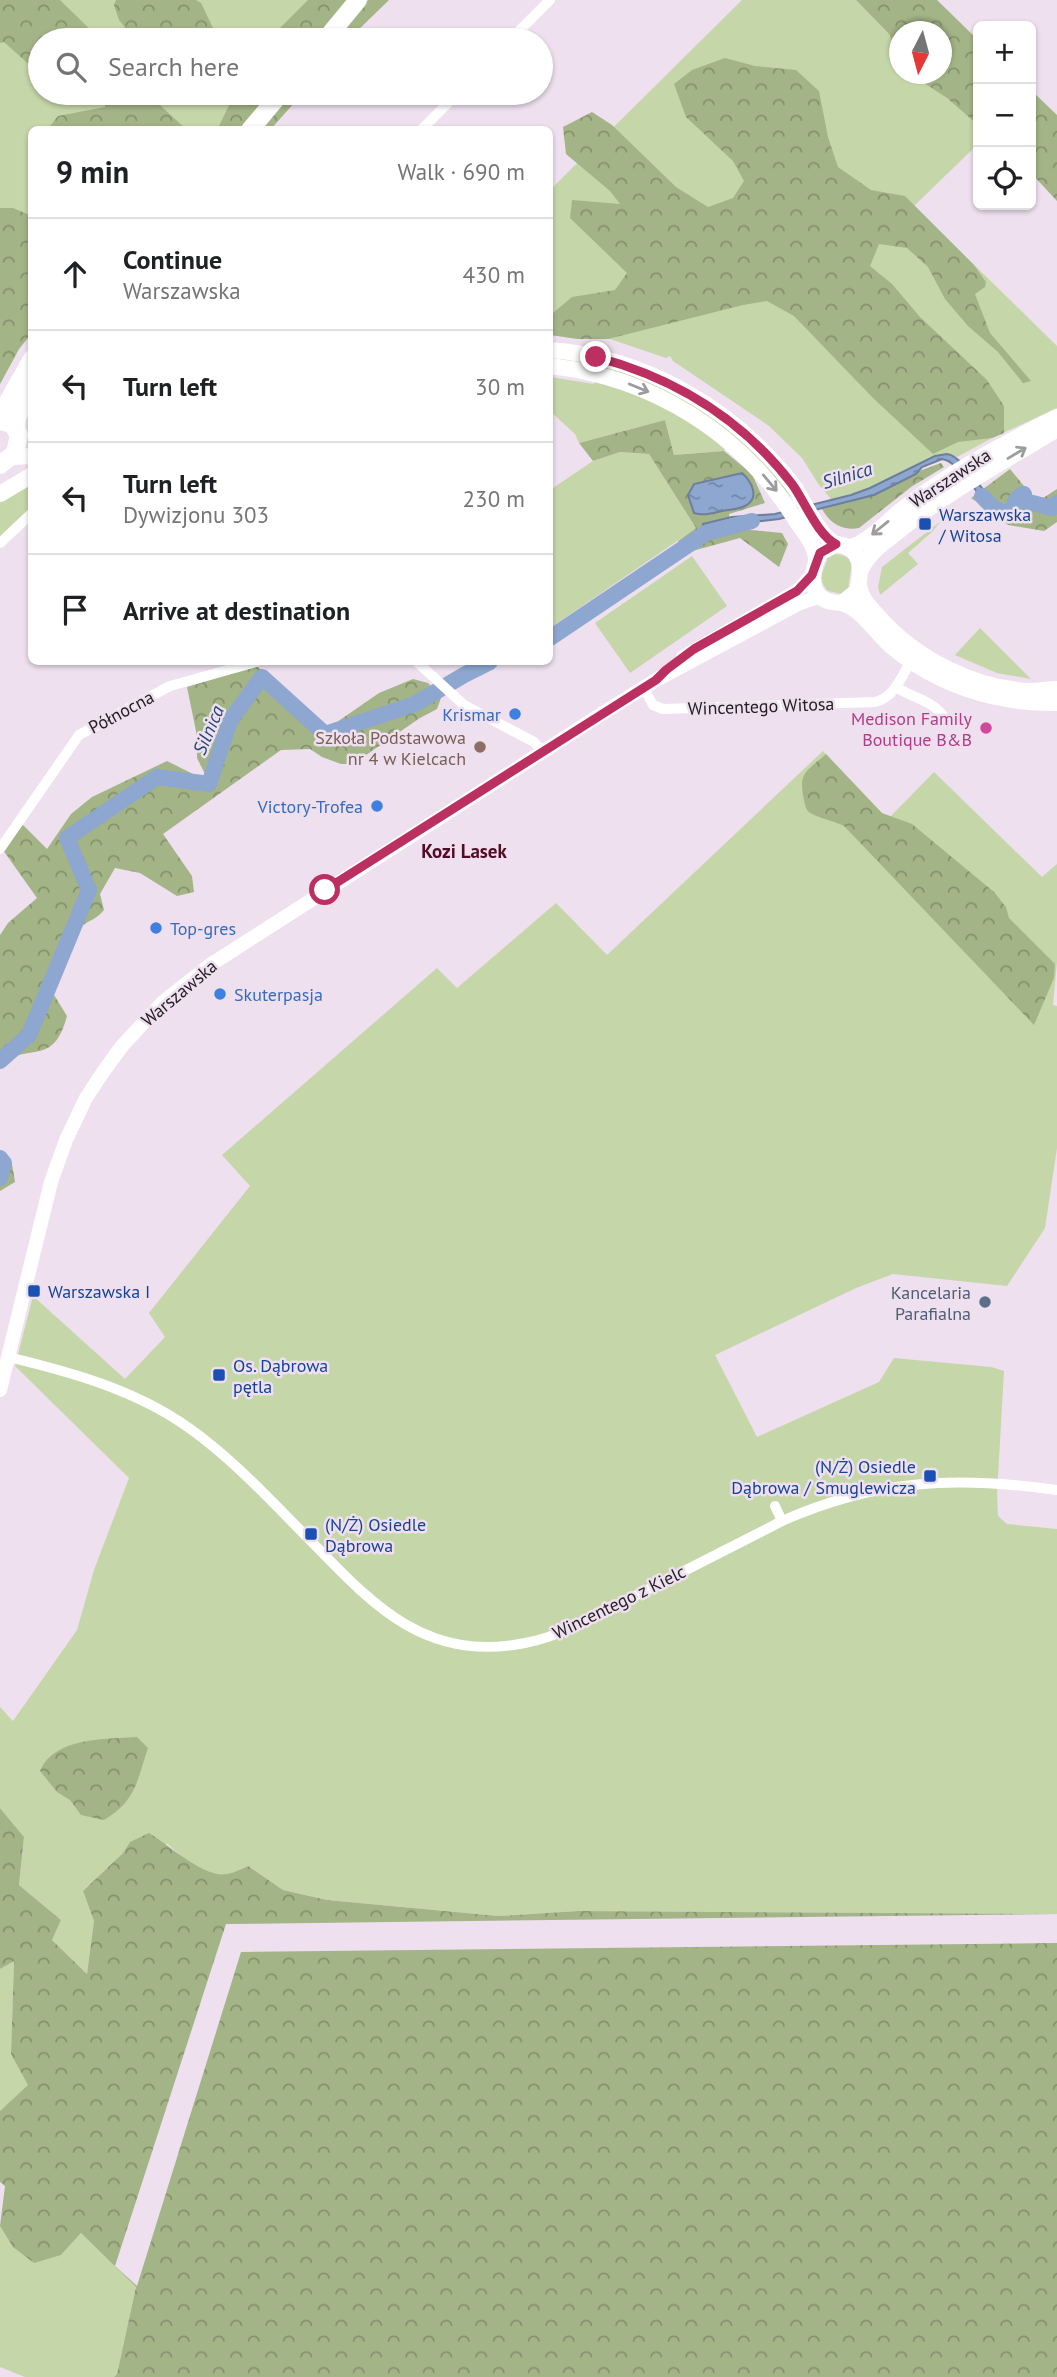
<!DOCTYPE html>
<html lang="en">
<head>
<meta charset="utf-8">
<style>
  body { margin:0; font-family:"PT Sans",sans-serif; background:#f2f2f2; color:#202124 }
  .controls { position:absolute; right:21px; top:21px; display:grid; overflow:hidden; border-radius:10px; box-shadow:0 2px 5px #0004 }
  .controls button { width:63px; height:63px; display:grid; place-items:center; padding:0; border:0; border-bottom:2px solid #e0e0e0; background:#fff; color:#202124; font:35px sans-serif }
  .compass { position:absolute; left:889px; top:21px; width:63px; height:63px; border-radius:50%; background:#fff; box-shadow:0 2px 5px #0004; rotate:186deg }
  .stop { position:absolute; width:21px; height:21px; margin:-16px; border:5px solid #bc2f61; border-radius:50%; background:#fff }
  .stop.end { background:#bc2f61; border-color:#fff; box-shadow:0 2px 7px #0008 }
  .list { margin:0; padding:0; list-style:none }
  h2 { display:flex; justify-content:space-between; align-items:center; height:91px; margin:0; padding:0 28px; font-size:30px }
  h2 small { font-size:23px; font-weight:400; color:#757577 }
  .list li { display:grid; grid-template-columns:46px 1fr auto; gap:21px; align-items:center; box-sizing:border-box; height:112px; padding:0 28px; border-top:2px solid #e0e0e0 }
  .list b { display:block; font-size:26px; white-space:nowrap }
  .list p { margin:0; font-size:23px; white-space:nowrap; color:#757577 }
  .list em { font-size:23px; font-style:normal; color:#757577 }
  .icon { flex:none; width:38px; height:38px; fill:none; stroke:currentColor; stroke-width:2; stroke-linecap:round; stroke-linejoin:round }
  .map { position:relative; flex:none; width:1057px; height:2377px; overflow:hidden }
  .search { position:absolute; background:#fff; box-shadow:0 2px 5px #0004; left:28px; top:28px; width:525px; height:77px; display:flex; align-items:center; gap:18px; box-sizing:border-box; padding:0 24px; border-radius:38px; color:#757577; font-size:26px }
  .panel { position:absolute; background:#fff; box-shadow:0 2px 5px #0004; left:28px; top:126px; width:525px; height:539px; border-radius:10px }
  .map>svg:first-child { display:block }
  .green { fill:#c5d6a9 }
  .forest { fill:url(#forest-crowns) }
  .water { fill:url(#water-ripples); stroke:#6e7e9d; stroke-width:2 }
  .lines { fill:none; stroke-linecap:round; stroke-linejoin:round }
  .river { stroke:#8da7d0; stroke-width:16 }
  .minor { stroke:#fff; stroke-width:10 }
  .tertiary { stroke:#fff; stroke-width:14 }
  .secondary { stroke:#fff; stroke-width:16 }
  .primary { stroke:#fff; stroke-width:18 }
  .oneway { stroke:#9d9b9d }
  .route { stroke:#bc2f61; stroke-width:9 }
  .transit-dot { fill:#1a4fb4; stroke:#eee0ee; stroke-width:2.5 }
  .shop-dot { fill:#3f7fe0; stroke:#eee0ee; stroke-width:2.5 }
  .hotel-dot { fill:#d1479c; stroke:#eee0ee; stroke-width:2.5 }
  .education-dot { fill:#8d6e63; stroke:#eee0ee; stroke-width:2.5 }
  .service-dot { fill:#5c6f8a; stroke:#eee0ee; stroke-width:2.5 }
  .labels { text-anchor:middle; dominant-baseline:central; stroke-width:5; stroke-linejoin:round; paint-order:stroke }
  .street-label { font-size:18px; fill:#252025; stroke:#eee0ee }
  .transit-label { font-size:18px; fill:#164399; stroke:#eee0ee; text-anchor:start }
  .shop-label { font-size:18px; fill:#366cbe; stroke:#eee0ee; text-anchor:end }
  .hotel-label { font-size:18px; fill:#b23c85; stroke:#eee0ee; text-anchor:end }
  .education-label { font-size:18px; fill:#785e54; stroke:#eee0ee; text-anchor:end }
  .service-label { font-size:18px; fill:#4e5e75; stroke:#eee0ee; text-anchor:end }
  .water-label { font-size:19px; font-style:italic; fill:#26467a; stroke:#eee0ee }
  .neighbourhood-label { font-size:19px; font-weight:bold; fill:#510d25; stroke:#eee0ee }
</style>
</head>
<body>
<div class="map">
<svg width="1057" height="2377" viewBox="0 0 1057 2377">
  <defs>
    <pattern id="forest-crowns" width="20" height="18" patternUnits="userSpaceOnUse" patternTransform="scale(1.75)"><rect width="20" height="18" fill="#a3b486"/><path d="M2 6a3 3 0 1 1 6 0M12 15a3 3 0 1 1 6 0" fill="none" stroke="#85926d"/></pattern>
    <pattern id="water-ripples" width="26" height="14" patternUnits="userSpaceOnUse" patternTransform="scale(1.75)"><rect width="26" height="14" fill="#8da7d0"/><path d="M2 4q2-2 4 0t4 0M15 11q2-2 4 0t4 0" fill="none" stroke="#7388a9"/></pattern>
  </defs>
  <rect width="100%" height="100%" fill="#eee0ee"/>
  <g class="green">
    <path d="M0 0H349L315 40H40V93H270L239 129 32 130 31 334 19 349 0 384Z"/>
    <path d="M742 0H856L889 34 899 55 900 74C924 74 960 109 978 125V144L914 206 1057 346V408L992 438 957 457 947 454 870 488 832 500 819 485 802 458 769 426 673 361 670 356 666 358 610 339H578L550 335V190Z"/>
    <path d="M550 355 594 362 668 388 742 438 794 496 787 498 708 419 550 361Z"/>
    <path d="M550 377 594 384 596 379 654 399 726 445 724 451 674 455 665 420 579 443 575 434 550 411Z"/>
    <path d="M620 452 649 454 696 528 550 628V490L593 461Z"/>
    <path d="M31 479V489L28 495 31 497V509L0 540V498Z"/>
    <path d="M941 521 932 532 908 553 918 564 880 595 878 587 882 567Z"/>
    <path d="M831 554C863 554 847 574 849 591L842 594 828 591C818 580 822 573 827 561L826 555Z"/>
    <path d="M692 556 727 606 630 673 595 623Z"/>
    <path d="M980 628 1031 679 997 673 955 655Z"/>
    <path d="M823 751 886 821 934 772 1042 877 1057 864V962L1053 1005 1057 1006V1148L1045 1228 1007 1286 893 1274 856 1288 715 1355 757 1437 879 1382 894 1358 991 1367 1004 1371 997 1494 998 1516 1007 1524 1057 1529V1914L578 1911 498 1916 327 1900 283 1890 248 1866C241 1869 233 1873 227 1875 210 1878 179 1856 168 1844L130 1842 123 1853 83 1891 94 1921 87 1974 52 1940 61 1920 19 1885 24 1837 0 1808V1707L13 1721 77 1630 94 1570 129 1478 15 1366 33 1296 125 1379 165 1337 149 1313 250 1186 222 1155 437 968 457 988 556 903 607 955Z"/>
    <path d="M14 1960 11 2054 29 2085 0 2111V1969Z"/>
    <path d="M0 2226 13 2247 61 2255 81 2233 136 2287 117 2374 114 2377H25L0 2367Z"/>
  </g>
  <g class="forest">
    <path d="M0 0H60L101 40H40V71L33 68 4 42 0 43Z"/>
    <path d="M116 0H196L201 3 214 30 209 40H135L119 20 114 5Z"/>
    <path d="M308 0H349L315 40H268Z"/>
    <path d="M368 0H389L348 40H335Z"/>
    <path d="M856 0H937L978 40V125L947 98 910 74H942V32H900L899 55 889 34Z"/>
    <path d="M725 58 755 66 796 70 819 91 828 137 838 167 871 190 905 196 974 265 986 282 985 287 975 294 990 333 1031 381 1023 383 998 352 968 326 945 299 928 267 907 248 879 244 870 266 892 284 920 317 987 380 1004 406V433L992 438 958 442 933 454 873 398 794 316 767 301 743 305 608 339H578L551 335 553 313 572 297 615 290 627 273 570 218 572 200 620 204 610 191 566 154 563 127 592 112 612 125 676 187 708 207 733 198 744 181 733 161 686 117 674 84 692 70Z"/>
    <path d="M1031 90 1057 115V201L1031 173Z"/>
    <path d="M104 93H150L162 107 186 129H50V126L58 116 105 107Z"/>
    <path d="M235 93H270L239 129 217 130Z"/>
    <path d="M291 93H303L271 129 260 130Z"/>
    <path d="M0 208H13L32 216 31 334 19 349 0 384Z"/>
    <path d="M665 420 674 455 724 451 752 474 765 503 729 514 731 528 782 533 788 544 779 567 740 538 685 553 678 541 696 528 649 454 620 452 593 461 579 443Z"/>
    <path d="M941 463 944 467 911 487 859 528C841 531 830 523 822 509L874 495 919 471Z"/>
    <path d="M1010 469 1037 502 1057 489V522L1044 531 1008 525 1001 518 971 498Z"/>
    <path d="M257 666 318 722 325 726 337 722 379 693 413 679 428 683 441 698 437 709 420 718 353 764H341L322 757 310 749 281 750 163 834 192 876 194 892 177 896 140 873 115 868 100 894 104 910C96 920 87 921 81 927 68 942 59 972 51 990L67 1016C53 1068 30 1041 0 1065V935L8 923 37 898 3 850 21 823 47 849 71 814 92 797 167 761 201 778 205 774 197 758V736L187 687Z"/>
    <path d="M826 754 882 813 912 824 994 892 1006 907 1009 918 1055 964 1054 978 1034 1025 844 826C834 821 822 819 812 814 806 811 805 806 804 800 798 772 806 772 826 754Z"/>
    <path d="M0 1150 12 1164 15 1182 0 1191Z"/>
    <path d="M137 1737 148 1748C137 1781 136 1801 104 1820L81 1815 70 1800 57 1792 40 1771C54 1737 106 1739 137 1737Z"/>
    <path d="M0 1808 24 1837 19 1885 61 1920 52 1940 87 1974 94 1921 83 1891 123 1853 130 1842 149 1833C168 1844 205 1879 227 1874 234 1873 241 1869 248 1866L283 1890 327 1900 498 1916 578 1911 1057 1914 226 1924 115 2266 137 2286 241 1952 1057 1943V2377H114L117 2374 136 2287 81 2233 61 2255 34 2263 13 2247 0 2226 5 2186 0 2182V2111L28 2085 11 2054 14 1961 0 1969Z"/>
  </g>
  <g class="water">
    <path d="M947 454C962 455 984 494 997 507L993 511C979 498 959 461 942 459L922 467 916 474 874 495 779 519 726 525 705 530 703 524 732 517 775 514 851 495 870 488 935 456Z"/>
    <path d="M742 473C751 481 761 498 745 506 739 509 729 510 722 511 712 513 704 516 694 513L688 495 694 484Z"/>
  </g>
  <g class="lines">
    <g class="river">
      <path d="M982 496C991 506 997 513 1012 513 1012 506 1016 496 1024 494L1025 501 1052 508 1057 503"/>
      <path d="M550 638 706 533 752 521"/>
      <path d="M0 1061 29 1035 89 890 67 838 157 777 209 784 230 721 262 677 325 734 415 704 464 675 490 662"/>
      <path d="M0 1158 4 1163 0 1178"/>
    </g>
    <g class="minor">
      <path d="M510 40 550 0"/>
      <path d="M421 130 458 93"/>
      <path d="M0 543 32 513"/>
      <path d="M417 662 464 705 534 742 543 752"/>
      <path d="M896 687C914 699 927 698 942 714"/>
      <path d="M644 688 653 705 663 709 875 702C895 697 901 677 911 661"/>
      <path d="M0 849 79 735 170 686 256 662"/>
      <path d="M8 1357C71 1372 136 1390 189 1428 233 1459 271 1501 309 1539 372 1604 425 1663 525 1643 563 1636 597 1615 631 1598 682 1572 732 1547 782 1521 877 1479 956 1476 1057 1490"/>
      <path d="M775 1506 782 1521"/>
    </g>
    <g class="tertiary">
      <path d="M683 657 797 591 812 575"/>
      <path d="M0 1390 51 1182 66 1140 86 1098 103 1072 122 1046 163 1002 210 965 611 708 656 680 798 604 821 596"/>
    </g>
    <g class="secondary">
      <path d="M550 350C645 357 734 409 792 484 804 500 819 537 836 544"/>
      <path d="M550 366C651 377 741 432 795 519 803 532 817 546 816 562"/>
      <path d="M12 457 32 456"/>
      <path d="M0 494 32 475"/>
      <path d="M837 544C864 548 862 571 857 591L842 603C809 603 808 577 820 553Z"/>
      <path d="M848 547C863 547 888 521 900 511 948 473 1003 444 1057 417"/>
      <path d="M862 568C869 553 882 544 895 534 945 493 1002 463 1057 429"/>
      <path d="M859 585C860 598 870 607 878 616 915 658 974 689 1030 691 1039 691 1048 689 1057 689"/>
      <path d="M842 603C862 609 875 632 891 646 937 685 996 704 1057 703"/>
    </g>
    <g class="primary">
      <path d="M325 40 358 0"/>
      <path d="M250 130 281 93"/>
      <path d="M0 416 32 359"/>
      <path d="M0 421 12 424 19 435 15 453 0 465"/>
      <path d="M16 428 17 418 32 384"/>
    </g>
  </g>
  <defs><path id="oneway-shaft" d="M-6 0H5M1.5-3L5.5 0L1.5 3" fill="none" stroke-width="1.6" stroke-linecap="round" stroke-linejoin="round" transform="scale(1.75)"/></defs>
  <g class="oneway">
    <use href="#oneway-shaft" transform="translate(639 388) rotate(22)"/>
    <use href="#oneway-shaft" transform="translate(1017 453) rotate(-31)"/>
    <use href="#oneway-shaft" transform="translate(770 483) rotate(50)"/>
    <use href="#oneway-shaft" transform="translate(880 528) rotate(141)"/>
  </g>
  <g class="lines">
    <path class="route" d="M325 890 656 680 666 670 694 649 797 591 812 575 820 553 836 544C818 536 804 500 792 484 742 419 675 378 596 357"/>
  </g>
  <g class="transit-dot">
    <rect x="918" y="517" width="14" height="14" rx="3.5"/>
    <rect x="27" y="1284" width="14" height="14" rx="3.5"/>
    <rect x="212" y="1368" width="14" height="14" rx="3.5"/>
    <rect x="923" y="1469" width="14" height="14" rx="3.5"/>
    <rect x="304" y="1527" width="14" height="14" rx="3.5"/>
  </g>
  <g class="shop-dot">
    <circle cx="515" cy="714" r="7"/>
    <circle cx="377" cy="806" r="7"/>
    <circle cx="156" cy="928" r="7"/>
    <circle cx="220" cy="994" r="7"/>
  </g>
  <circle class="hotel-dot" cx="986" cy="728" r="7"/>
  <circle class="education-dot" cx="480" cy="747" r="7"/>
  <circle class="service-dot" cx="985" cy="1302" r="7"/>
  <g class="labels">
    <g class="street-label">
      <text transform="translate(950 478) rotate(-33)">Warszawska</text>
      <text transform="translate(761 706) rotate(-2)">Wincentego Witosa</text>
      <text transform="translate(121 712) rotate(-28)">Północna</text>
      <text transform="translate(179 993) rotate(-40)">Warszawska</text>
      <text transform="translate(619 1602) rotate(-26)">Wincentego z Kielc</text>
    </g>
    <g class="transit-label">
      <text x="939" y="514">Warszawska<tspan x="939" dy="21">/ Witosa</tspan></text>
      <text x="48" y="1291">Warszawska I</text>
      <text x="233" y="1365">Os. Dąbrowa<tspan x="233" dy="21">pętla</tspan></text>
      <text x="916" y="1466" text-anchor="end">(N/Ż) Osiedle<tspan x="916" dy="21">Dąbrowa / Smuglewicza</tspan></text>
      <text x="325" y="1524">(N/Ż) Osiedle<tspan x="325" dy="21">Dąbrowa</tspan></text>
    </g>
    <g class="shop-label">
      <text x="501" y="714">Krismar</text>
      <text x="363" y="806">Victory-Trofea</text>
      <text x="170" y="928" text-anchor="start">Top-gres</text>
      <text x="234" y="994" text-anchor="start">Skuterpasja</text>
    </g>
    <g class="hotel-label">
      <text x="972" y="718">Medison Family<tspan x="972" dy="21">Boutique B&amp;B</tspan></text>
    </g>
    <g class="education-label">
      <text x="466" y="737">Szkoła Podstawowa<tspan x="466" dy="21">nr 4 w Kielcach</tspan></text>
    </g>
    <g class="service-label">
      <text x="971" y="1292">Kancelaria<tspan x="971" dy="21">Parafialna</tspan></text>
    </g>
    <g class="water-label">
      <text transform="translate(847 475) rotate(-17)">Silnica</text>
      <text transform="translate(208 730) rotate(-67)">Silnica</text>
    </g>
    <g class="neighbourhood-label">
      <text x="464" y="851">Kozi Lasek</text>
    </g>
  </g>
</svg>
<div class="controls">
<button>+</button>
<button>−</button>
<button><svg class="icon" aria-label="locate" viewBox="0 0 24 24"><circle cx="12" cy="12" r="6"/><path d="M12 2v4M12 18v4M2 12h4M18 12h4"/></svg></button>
</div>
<svg class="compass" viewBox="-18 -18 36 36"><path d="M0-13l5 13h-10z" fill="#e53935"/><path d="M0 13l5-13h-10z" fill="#757577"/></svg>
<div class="stop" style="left:325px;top:890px"></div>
<div class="stop end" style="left:596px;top:357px"></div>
<div class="search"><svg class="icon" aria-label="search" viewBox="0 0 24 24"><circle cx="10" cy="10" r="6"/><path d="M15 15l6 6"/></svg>Search here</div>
<section class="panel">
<h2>9 min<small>Walk · 690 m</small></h2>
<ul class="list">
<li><svg class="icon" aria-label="ahead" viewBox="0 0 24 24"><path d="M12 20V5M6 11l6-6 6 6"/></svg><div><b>Continue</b><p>Warszawska</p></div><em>430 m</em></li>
<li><svg class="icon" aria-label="left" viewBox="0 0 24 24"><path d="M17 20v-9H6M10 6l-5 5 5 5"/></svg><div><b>Turn left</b></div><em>30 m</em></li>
<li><svg class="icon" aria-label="left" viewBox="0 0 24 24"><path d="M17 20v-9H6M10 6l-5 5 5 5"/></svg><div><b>Turn left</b><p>Dywizjonu 303</p></div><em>230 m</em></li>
<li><svg class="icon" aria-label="arrive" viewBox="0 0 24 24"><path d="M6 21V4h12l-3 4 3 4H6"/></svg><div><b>Arrive at destination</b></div></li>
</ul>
</section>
</div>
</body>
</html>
